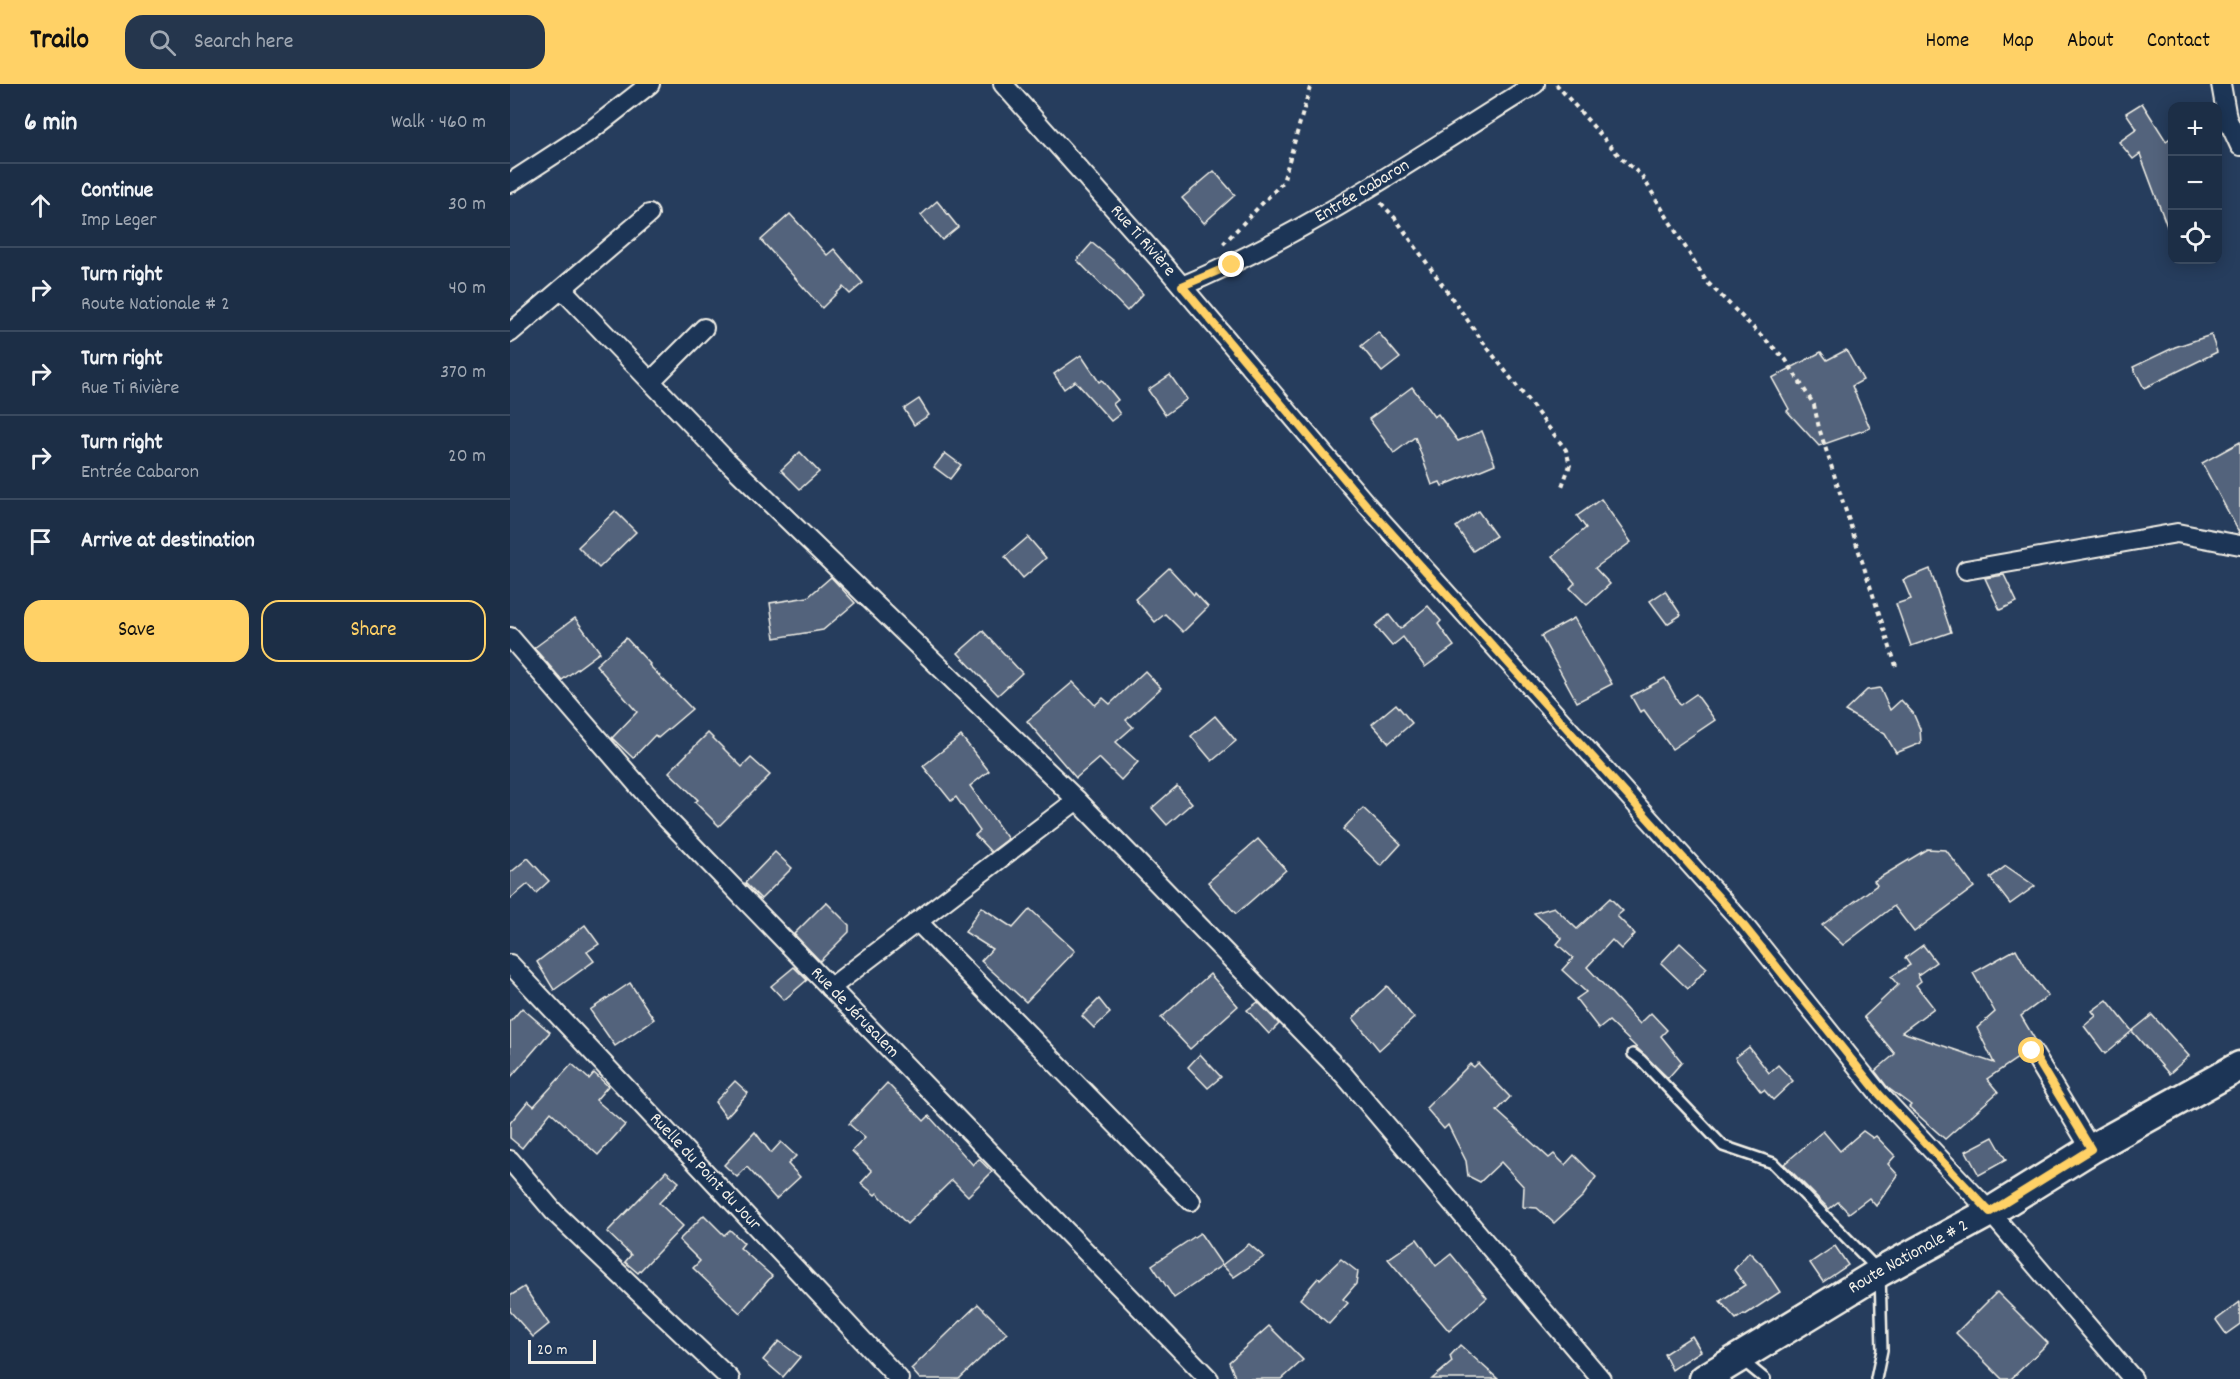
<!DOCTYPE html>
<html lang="en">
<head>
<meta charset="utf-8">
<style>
  body { margin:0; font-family:Dekko,sans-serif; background:#25364d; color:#f1f3f6 }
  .controls { position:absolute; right:18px; top:18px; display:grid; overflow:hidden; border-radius:12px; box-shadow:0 3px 15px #0003 }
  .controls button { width:54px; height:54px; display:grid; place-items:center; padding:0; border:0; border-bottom:2px solid #3a4a5f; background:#1c2e46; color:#f1f3f6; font:30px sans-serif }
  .scale { position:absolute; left:18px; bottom:15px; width:68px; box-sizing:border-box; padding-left:6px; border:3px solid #f4f1e8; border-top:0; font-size:16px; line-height:21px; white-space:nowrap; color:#f4f1e8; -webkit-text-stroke:4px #1d3557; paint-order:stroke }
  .stop { position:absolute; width:18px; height:18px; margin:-14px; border:4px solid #ffd166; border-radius:50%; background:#fff }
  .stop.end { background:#ffd166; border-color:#fff; box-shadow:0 2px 6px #0008 }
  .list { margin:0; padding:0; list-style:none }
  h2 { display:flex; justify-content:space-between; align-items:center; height:78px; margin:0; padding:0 24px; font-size:26px }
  h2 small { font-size:20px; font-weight:400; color:#a0a8b3 }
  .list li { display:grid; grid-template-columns:39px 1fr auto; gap:18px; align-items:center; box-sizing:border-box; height:84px; padding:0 24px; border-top:2px solid #3a4a5f }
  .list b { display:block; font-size:22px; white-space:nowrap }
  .list p { margin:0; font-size:20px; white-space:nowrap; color:#a0a8b3 }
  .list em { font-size:20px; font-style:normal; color:#a0a8b3 }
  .actions { display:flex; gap:12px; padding:18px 24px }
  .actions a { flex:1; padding:14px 0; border:2px solid #ffd166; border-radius:18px; text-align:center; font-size:21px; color:#ffd166 }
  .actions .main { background:#ffd166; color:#111 }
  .icon { flex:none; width:33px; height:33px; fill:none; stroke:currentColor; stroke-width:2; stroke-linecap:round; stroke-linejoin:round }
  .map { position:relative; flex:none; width:1730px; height:1295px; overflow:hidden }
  header { display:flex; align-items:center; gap:36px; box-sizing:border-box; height:84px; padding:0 30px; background:#ffd166; color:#111 }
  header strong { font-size:28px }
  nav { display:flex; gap:33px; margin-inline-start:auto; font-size:21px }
  .search { width:420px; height:54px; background:#25364d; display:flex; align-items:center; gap:15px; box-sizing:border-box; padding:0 21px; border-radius:18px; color:#a0a8b3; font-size:22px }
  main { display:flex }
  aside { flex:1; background:#1c2e46 }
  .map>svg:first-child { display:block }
  .building { fill:#52647b; stroke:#f4f1e8; stroke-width:1.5 }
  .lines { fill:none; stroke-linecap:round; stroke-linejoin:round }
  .service-casing { stroke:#f4f1e8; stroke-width:14 }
  .minor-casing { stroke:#f4f1e8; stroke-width:22 }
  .primary-casing { stroke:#f4f1e8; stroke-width:33 }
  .path { stroke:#f4f1e8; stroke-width:4; stroke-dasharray:4.5 4.5; stroke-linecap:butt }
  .service { stroke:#1d3557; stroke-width:9 }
  .minor { stroke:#1d3557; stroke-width:18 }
  .primary { stroke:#1d3557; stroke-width:28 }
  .route { stroke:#ffd166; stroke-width:8 }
  .labels { text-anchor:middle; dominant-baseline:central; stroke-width:5; stroke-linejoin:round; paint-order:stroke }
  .street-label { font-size:18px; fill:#f4f1e8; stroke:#1d3557 }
</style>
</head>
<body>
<header>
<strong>Trailo</strong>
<div class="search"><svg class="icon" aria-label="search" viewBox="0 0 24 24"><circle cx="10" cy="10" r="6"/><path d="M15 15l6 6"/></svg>Search here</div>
<nav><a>Home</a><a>Map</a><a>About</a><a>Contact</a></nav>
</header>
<main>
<aside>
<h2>6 min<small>Walk · 460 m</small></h2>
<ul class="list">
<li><svg class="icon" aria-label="ahead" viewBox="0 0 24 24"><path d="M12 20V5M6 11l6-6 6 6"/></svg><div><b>Continue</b><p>Imp Leger</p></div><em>30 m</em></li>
<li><svg class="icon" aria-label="right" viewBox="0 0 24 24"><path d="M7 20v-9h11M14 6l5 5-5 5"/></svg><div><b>Turn right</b><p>Route Nationale # 2</p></div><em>40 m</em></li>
<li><svg class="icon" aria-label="right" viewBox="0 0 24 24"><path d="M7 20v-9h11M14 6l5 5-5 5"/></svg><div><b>Turn right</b><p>Rue Ti Rivière</p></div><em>370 m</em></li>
<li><svg class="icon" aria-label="right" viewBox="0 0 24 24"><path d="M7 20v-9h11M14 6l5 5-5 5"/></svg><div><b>Turn right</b><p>Entrée Cabaron</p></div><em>20 m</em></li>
<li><svg class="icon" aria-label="arrive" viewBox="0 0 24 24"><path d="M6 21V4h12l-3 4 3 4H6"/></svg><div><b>Arrive at destination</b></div></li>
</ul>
<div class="actions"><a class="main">Save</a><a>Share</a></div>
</aside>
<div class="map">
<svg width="1730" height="1295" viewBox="0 0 1730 1295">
  <rect width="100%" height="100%" fill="#263d5d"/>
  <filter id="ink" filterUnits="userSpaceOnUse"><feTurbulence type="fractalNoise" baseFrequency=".0167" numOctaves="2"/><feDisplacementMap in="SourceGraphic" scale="12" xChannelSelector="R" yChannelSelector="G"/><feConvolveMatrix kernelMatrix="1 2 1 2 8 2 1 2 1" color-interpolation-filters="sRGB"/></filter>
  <g filter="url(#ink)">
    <g class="building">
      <path d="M1632 19 1656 57 1662 53V153H1661L1630 70 1623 75 1609 58 1627 45 1616 29Z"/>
      <path d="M704 87 725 111 694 139 672 114Z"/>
      <path d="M427 117 448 143 432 156 411 131Z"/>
      <path d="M280 130 317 171 324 165 353 199 340 210 333 203 312 224 251 156Z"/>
      <path d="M582 159 604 177 633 210 617 227 567 176Z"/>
      <path d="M868 248 890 274 872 288 851 262Z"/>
      <path d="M1701 251 1707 268 1634 304 1623 283 1665 263Z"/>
      <path d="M1336 266 1353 296 1342 302 1360 344 1309 362 1277 327 1279 325 1262 294 1311 268 1317 276Z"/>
      <path d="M571 271 589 298 592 296 608 316 603 320 610 330 601 337 565 297 554 305 544 290Z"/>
      <path d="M660 291 677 315 655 331 638 306Z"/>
      <path d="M902 303 924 333 928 330 948 357 972 347 985 380 932 402 930 398 922 401 905 353 884 369 859 335Z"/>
      <path d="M409 315 419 331 404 341 394 325Z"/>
      <path d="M1730 358V450L1692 379Z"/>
      <path d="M290 368 309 388 290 405 271 386Z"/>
      <path d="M435 369 451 381 440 395 424 383Z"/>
      <path d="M1091 415 1121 458 1085 484 1100 500 1077 521 1060 504 1065 499 1043 472 1076 444 1067 432Z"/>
      <path d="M105 427 126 448 89 484 68 463Z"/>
      <path d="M968 427 986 452 963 467 946 443Z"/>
      <path d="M518 453 536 474 513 494 495 473Z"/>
      <path d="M659 484 684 511 685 509 698 523 673 548 655 530 645 538 625 515Z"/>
      <path d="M1420 485 1441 548 1401 562 1386 520 1401 515 1393 496Z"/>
      <path d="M1494 491 1507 518 1490 526 1475 494Z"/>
      <path d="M321 493 345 519 313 546 265 554 260 519 298 513Z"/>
      <path d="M1155 507 1171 531 1157 540 1140 517Z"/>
      <path d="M918 522 931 537 928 540 944 562 915 583 893 553 882 562 865 542 879 531 890 545Z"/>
      <path d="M65 534 90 568 52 596 24 564Z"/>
      <path d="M1064 534 1102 600 1067 618 1031 552Z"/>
      <path d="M473 547 512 589 488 611 448 569Z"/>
      <path d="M116 554 140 580 139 581 182 625 148 654 145 651 123 674 102 654 127 628 86 581Z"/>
      <path d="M635 587 651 604 616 636 623 643 606 658 628 678 611 696 589 674 566 694 517 637 563 598 585 621 593 614 600 620Z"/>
      <path d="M1155 594 1170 621 1186 610 1205 636 1162 665 1134 626 1130 628 1121 612Z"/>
      <path d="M1370 604 1380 626 1391 616 1403 629 1410 645 1411 659 1386 669 1375 650 1335 627 1357 606Z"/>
      <path d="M886 620 902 639 879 659 862 640Z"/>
      <path d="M705 632 726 657 702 677 681 652Z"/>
      <path d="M198 649 232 683 241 674 260 691 209 742 185 718 188 716 159 688Z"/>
      <path d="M451 652 479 687 460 702 498 755 481 768 465 751 470 747 446 713 441 717 413 682Z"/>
      <path d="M667 702 682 719 657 741 642 724Z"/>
      <path d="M853 724 891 760 871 782 833 745Z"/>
      <path d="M748 755 776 786 726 830 698 798Z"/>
      <path d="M1417 765 1436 766 1464 803 1404 848 1384 822 1333 861 1312 841 1367 801 1364 797Z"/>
      <path d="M265 768 282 784 251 815 235 799Z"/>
      <path d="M18 774 39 797 26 809 18 800 0 815V789Z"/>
      <path d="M1496 782 1525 802 1500 820 1480 794Z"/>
      <path d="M1100 814 1113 827 1107 832 1125 850 1111 865 1102 856 1077 883 1130 940 1141 929 1157 946 1151 952 1172 978 1158 994 1099 937 1089 945 1066 915 1076 908 1052 886 1063 874 1047 860 1052 854 1024 829 1044 823 1067 845Z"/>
      <path d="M316 818 339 841V848L310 877 284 850Z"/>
      <path d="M471 823 503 844 520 825 565 867 516 918 471 877 482 865 455 848Z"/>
      <path d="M75 841 89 860 77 868 84 877 44 906 27 878Z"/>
      <path d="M1170 859 1197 884 1178 905 1151 879Z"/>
      <path d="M1413 861 1426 878 1408 891 1407 889 1411 897 1406 901 1424 924 1392 948 1484 979 1467 944 1485 928 1463 889 1506 865 1517 885 1538 912 1511 932 1526 957 1516 958 1512 962V971L1477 995 1488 1008 1435 1055 1399 1023 1401 1021 1378 1004 1365 987 1385 970 1354 933 1388 901 1381 893 1400 881 1395 874Z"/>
      <path d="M284 883 297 896 274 916 261 902Z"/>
      <path d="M700 890 728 922 680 965 651 934Z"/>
      <path d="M120 899 144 935 105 962 80 926Z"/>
      <path d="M877 902 904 934 869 966 843 934Z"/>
      <path d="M589 915 600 929 584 944 572 932Z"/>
      <path d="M1597 916 1622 947 1595 970 1574 942 1586 932 1582 927Z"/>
      <path d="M748 918 769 940 759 950 737 926Z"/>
      <path d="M12 924 40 948 0 994V938Z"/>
      <path d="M1642 931 1679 972 1659 990 1622 947Z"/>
      <path d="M1239 963 1259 989 1268 981 1283 997 1263 1016 1254 1006 1251 1008 1225 974Z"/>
      <path d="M690 970 711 993 698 1004 678 983Z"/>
      <path d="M968 979 1000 1013 987 1027 1039 1074 1044 1070 1055 1081 1064 1071 1086 1093 1073 1112 1044 1139 1027 1124 1013 1123 1014 1103 991 1078 970 1098 958 1092 956 1077 938 1041 934 1045 916 1024 960 980 964 983Z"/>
      <path d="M62 980 79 995 84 989 98 1002 86 1016 115 1041 88 1071 41 1028 12 1064 0 1054V1039L18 1017 24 1022Z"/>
      <path d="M225 997 238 1009 216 1033 205 1018Z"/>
      <path d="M377 999 414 1037 419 1032 463 1081 469 1075 482 1088 458 1112 442 1096 397 1140 367 1109 365 1111 351 1099 362 1087 342 1067 355 1054 339 1040Z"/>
      <path d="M1313 1047 1330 1067 1353 1047 1363 1054 1366 1052 1385 1072 1378 1080 1388 1091 1366 1122 1359 1114 1339 1129 1328 1118 1319 1125 1274 1080Z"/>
      <path d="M245 1048 261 1069 271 1058 286 1072 278 1080 290 1093 266 1115 237 1083 227 1093 214 1081Z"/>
      <path d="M1483 1053 1496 1076 1469 1091 1456 1067Z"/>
      <path d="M156 1087 169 1098 149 1119 173 1142 128 1189 115 1178 121 1171 97 1148Z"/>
      <path d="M194 1131 214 1151 220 1146 234 1159 230 1164 262 1192 230 1229 183 1184 190 1177 169 1156Z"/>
      <path d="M690 1149 712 1181 664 1214 642 1181Z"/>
      <path d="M907 1155 926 1182 941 1170 977 1214 939 1247 878 1175Z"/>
      <path d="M739 1160 754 1173 724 1193 712 1181Z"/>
      <path d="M1325 1162 1338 1181 1313 1198 1300 1179Z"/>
      <path d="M1239 1168 1252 1181 1270 1208 1235 1231 1234 1230 1226 1235 1210 1217 1235 1201 1224 1186Z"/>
      <path d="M831 1175 848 1188 846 1200 833 1215 838 1219 819 1240 790 1215 808 1194 810 1195Z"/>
      <path d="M14 1203 39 1240 23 1253 0 1227V1212Z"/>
      <path d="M1487 1208 1538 1259 1501 1295H1492L1446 1249Z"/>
      <path d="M1730 1218V1240L1716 1250 1706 1236Z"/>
      <path d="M468 1220 497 1249 449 1295H410L401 1285Z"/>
      <path d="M759 1242 793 1276 772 1295H726L719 1278Z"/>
      <path d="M1182 1252 1191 1267 1162 1286 1154 1270Z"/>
      <path d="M269 1257 290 1273 273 1293 253 1276Z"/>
      <path d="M950 1261 988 1295H922L942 1278 940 1272Z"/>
    </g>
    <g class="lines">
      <g class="service-casing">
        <g id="service">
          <path d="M1123 970 1131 976 1213 1062 1263 1079 1370 1188 1372 1266 1366 1295"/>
          <path d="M1233 1277 1255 1295"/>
        </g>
      </g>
      <g class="minor-casing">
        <g id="minor">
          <path id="s1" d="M493 0 649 175 858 422 1230 836 1370 1011 1480 1128 1623 1295"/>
          <path d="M1711 0 1717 34 1730 62"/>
          <path d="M0 99 80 47 140 0"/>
          <path id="s2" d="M672 202C798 149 910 71 1025 0"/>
          <path d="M52 205 216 376 567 716 834 991 1091 1295"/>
          <path d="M0 249 139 130"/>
          <path d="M141 297 194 244"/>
          <path d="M1456 486 1667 449 1730 461"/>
          <path id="s3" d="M0 553 157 735 699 1295"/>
          <path d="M407 837 681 1117"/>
          <path id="s4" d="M0 880 389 1295"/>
          <path d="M320 904 567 716"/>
          <path d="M1522 967 1581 1065"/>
          <path d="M0 1076 44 1128 220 1295"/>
        </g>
      </g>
      <g class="primary-casing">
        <g id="primary">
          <path id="s5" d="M1194 1295 1370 1188 1480 1128 1581 1065 1730 982"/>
        </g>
      </g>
      <g class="path">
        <path d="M1046 0 1111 74 1132 92 1196 197 1276 276 1304 321 1309 344 1386 582"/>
        <path d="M871 119 885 134 973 258 1056 366 1060 381 1051 405"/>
        <path d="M713 160 773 98 801 0"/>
      </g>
      <use href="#service" class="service"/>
      <use href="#minor" class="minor"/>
      <use href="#primary" class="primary"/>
    </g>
  </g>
  <g class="lines" filter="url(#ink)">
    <path class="route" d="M722 181 672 202 858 423 1230 837 1370 1011 1480 1128 1581 1065 1522 967"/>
  </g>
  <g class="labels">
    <g class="street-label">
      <text stroke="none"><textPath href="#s2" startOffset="204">Entrée Cabaron</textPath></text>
      <text stroke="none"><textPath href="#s1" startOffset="210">Rue Ti Rivière</textPath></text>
      <text stroke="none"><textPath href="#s3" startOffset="510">Rue de Jérusalem</textPath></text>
      <text stroke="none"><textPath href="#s4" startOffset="285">Ruelle du Point du Jour</textPath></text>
      <text stroke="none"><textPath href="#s5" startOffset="238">Route Nationale # 2</textPath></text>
    </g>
  </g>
</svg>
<div class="controls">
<button>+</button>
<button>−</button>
<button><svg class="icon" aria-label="locate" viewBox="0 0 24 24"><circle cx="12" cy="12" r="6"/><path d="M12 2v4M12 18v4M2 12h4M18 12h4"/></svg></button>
</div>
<div class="scale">20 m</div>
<div class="stop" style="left:1522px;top:967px"></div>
<div class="stop end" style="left:722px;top:181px"></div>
</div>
</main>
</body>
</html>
